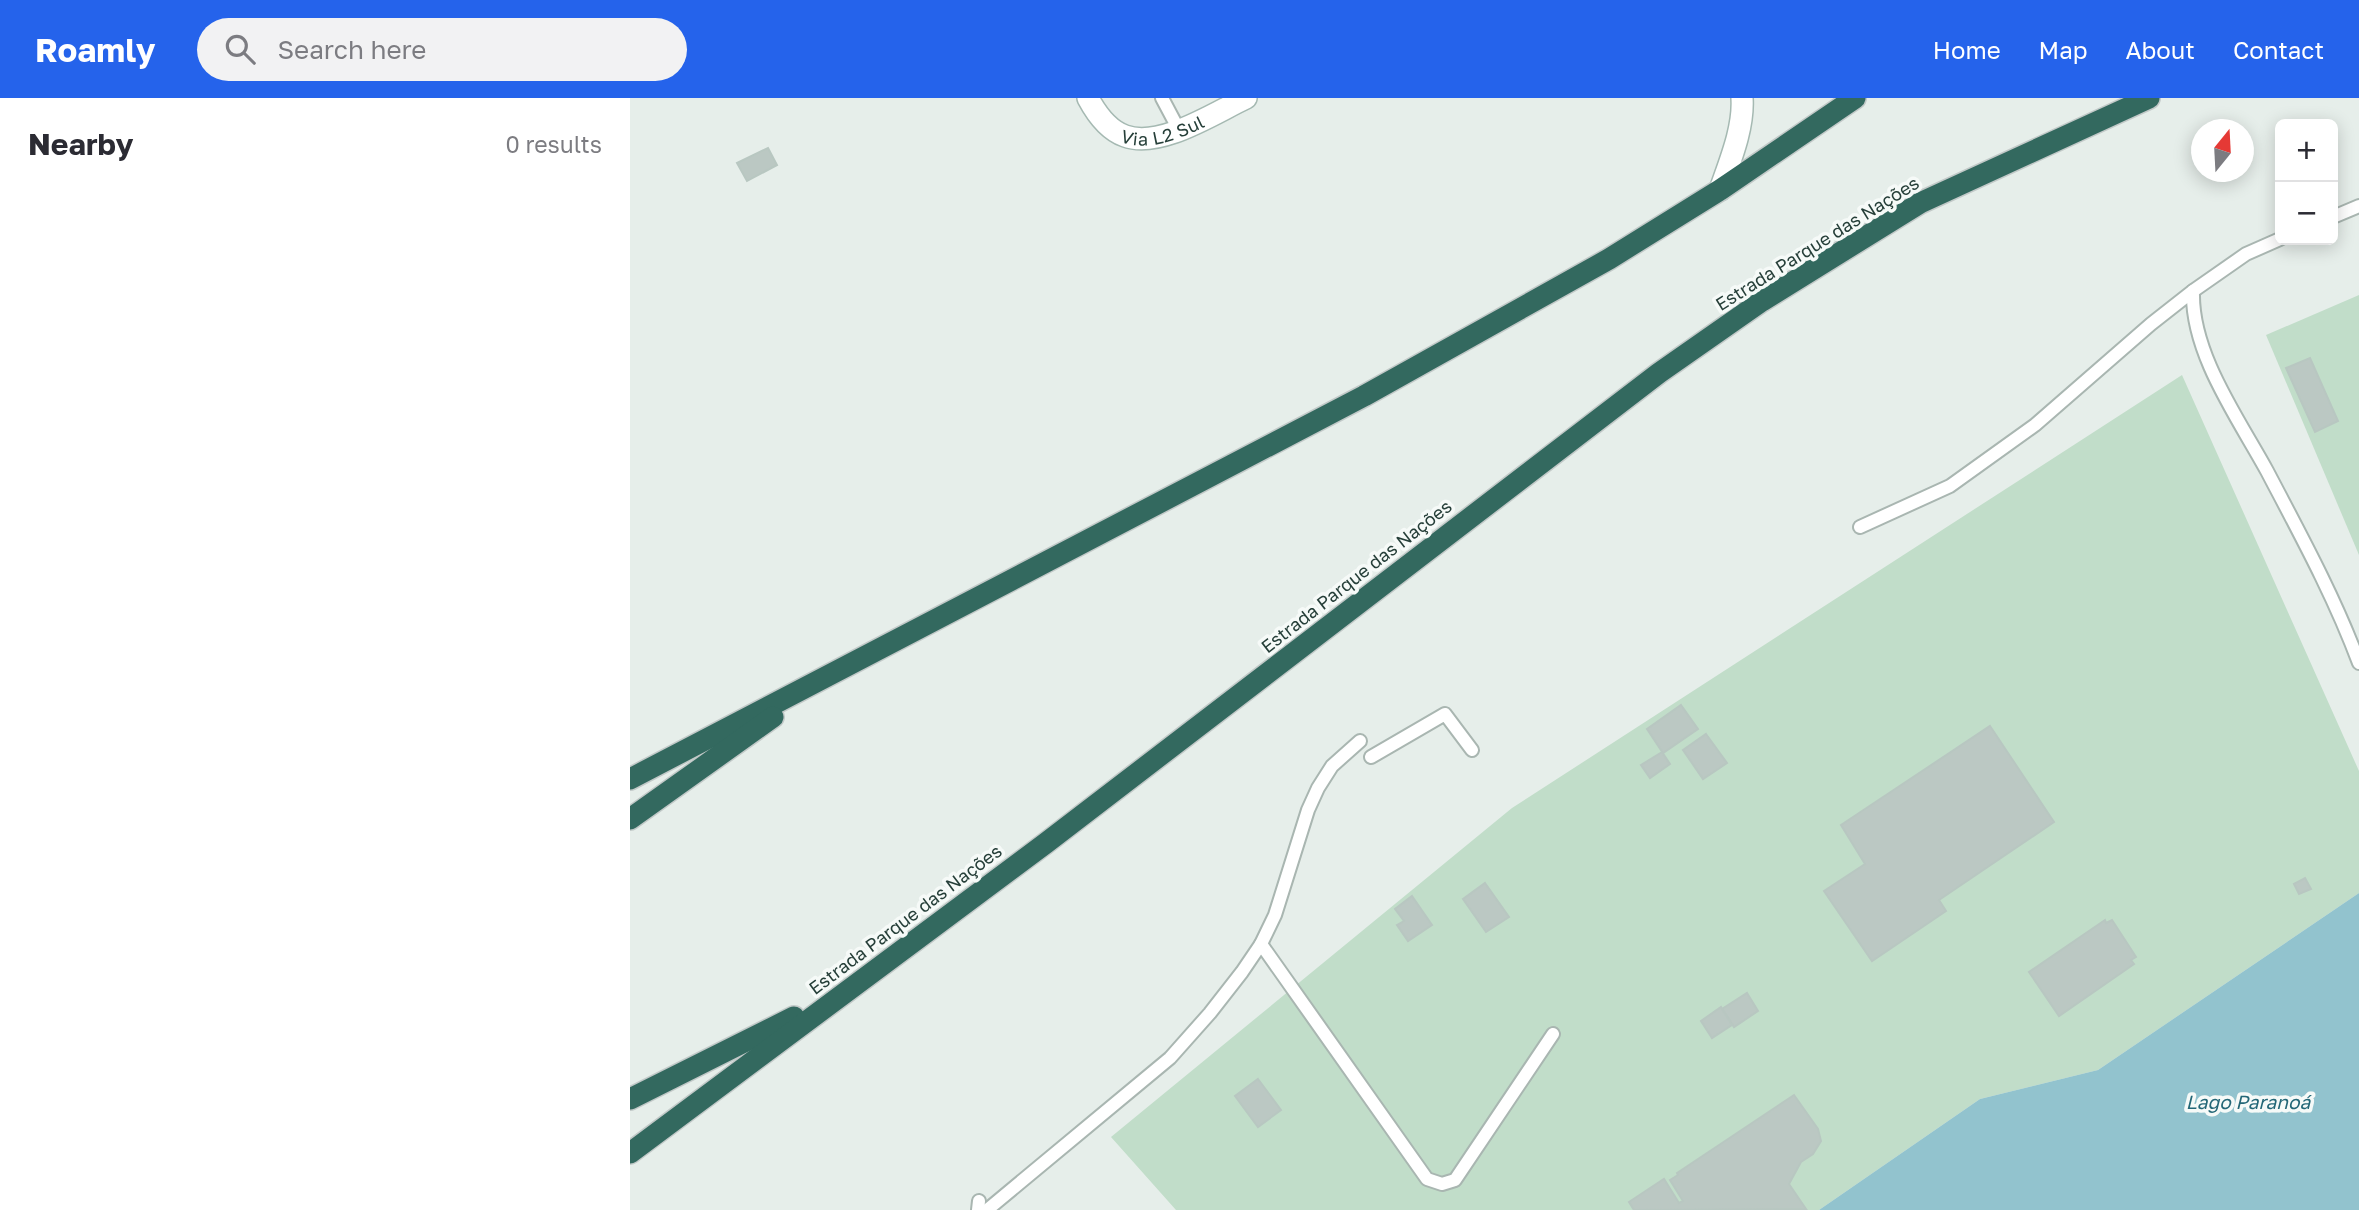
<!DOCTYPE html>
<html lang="en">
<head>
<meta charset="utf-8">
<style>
  body { margin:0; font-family:"Golos Text",sans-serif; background:#f2f2f3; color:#2b2b33 }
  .controls { position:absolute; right:21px; top:21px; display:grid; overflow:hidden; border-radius:10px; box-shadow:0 4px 18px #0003 }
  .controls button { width:63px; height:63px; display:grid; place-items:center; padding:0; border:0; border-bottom:2px solid #e1e1e2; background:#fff; color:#2b2b33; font:35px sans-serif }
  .compass { position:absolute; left:1561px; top:21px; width:63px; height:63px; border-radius:50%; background:#fff; box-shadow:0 4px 18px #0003; rotate:18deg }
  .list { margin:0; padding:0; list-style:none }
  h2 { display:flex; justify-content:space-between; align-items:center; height:91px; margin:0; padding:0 28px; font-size:30px }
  h2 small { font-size:23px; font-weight:400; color:#7c7c81 }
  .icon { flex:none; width:38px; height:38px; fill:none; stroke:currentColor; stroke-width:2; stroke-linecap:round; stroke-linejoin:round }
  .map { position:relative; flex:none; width:1729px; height:1112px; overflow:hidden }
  header { display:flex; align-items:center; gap:42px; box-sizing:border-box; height:98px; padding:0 35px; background:#2563eb; color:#fff }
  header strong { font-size:33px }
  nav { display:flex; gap:38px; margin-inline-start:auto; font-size:24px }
  .search { width:490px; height:63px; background:#f2f2f3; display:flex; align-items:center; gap:18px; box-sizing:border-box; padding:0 24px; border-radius:38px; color:#7c7c81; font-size:26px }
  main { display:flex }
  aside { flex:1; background:#fff }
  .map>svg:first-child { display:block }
  .green { fill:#c1ddc9 }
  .water { fill:#92c3ce }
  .building { fill:#bbc8c3; stroke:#b8c7c1; stroke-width:2 }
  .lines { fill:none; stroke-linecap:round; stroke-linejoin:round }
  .lane-casing { stroke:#a9b6b1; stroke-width:16 }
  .secondary-casing { stroke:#a5b9b2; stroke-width:24 }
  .highway-casing { stroke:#c2c9c8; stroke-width:24 }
  .lane { stroke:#fff; stroke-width:12 }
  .secondary { stroke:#fff; stroke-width:21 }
  .highway { stroke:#33695f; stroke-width:21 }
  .labels { text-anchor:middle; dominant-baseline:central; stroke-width:7; stroke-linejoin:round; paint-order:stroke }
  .street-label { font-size:18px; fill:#263f39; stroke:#f6faf8 }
  .water-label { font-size:19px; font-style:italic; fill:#236777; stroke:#f6faf8 }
</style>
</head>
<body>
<header>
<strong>Roamly</strong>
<div class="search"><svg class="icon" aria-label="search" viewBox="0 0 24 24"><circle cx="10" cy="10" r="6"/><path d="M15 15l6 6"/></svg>Search here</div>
<nav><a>Home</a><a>Map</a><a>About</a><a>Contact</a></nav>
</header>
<main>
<aside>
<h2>Nearby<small>0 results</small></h2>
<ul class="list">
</ul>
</aside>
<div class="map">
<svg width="1729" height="1112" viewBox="0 0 1729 1112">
  <rect width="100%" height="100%" fill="#e6eeea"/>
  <g class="green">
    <path d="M1729 197V457L1636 237Z"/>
    <path d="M1552 277 1729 673V795L1468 972 1350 1001 1189 1112H546L481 1039 882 710Z"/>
  </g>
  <path class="water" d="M1729 795V1112H1189L1350 1001 1468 972Z"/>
  <g class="building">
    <path d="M138 50 147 67 117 83 107 65Z"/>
    <path d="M1680 260 1708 323 1685 334 1656 270Z"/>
    <path d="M1051 607 1068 631 1033 655 1017 631Z"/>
    <path d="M1360 628 1424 724 1309 802 1316 813 1242 863 1194 793 1235 766 1211 727Z"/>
    <path d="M1076 636 1097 665 1073 681 1053 652Z"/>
    <path d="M1032 654 1040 666 1020 680 1011 667Z"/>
    <path d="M1675 780 1681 791 1669 796 1664 786Z"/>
    <path d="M855 785 879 819 856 834 833 801Z"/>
    <path d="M782 798 802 827 778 843 767 827 774 823 765 811Z"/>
    <path d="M1475 822 1476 825 1482 822 1506 859 1501 862 1504 866 1429 918 1399 874Z"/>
    <path d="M1117 895 1128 913 1104 929 1092 911Z"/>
    <path d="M1091 909 1102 927 1082 940 1071 923Z"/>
    <path d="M628 981 651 1012 628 1029 605 998Z"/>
    <path d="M1164 997 1188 1031 1191 1043 1183 1056 1171 1064 1159 1086 1176 1111 1004 1112 999 1104 1034 1081 1049 1105 1053 1103 1040 1082 1048 1077 1047 1075Z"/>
  </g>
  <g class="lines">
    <g class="lane-casing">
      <g id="lane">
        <path d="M532 0 549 32"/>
        <path d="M1703 119 1729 108"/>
        <path d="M1563 193C1561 255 1608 320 1637 373 1670 436 1704 498 1729 565"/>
        <path d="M1230 429 1320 388 1405 327 1521 226 1563 193 1616 156 1650 141"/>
        <path d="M741 659 815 616 842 652"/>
        <path d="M631 846 797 1081 812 1086 825 1082 923 936"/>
        <path d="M348 1112 349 1103"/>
        <path d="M357 1112 540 960 580 915 612 874 631 846 645 817 678 712 688 690 702 668 730 643"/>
      </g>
    </g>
    <g class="secondary-casing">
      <g id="secondary">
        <path id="s1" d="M458 0C466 15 478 32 495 38 530 51 584 15 616 0"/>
        <path d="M1090 92C1100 63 1114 30 1112 0"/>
      </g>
    </g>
    <g class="highway-casing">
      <g id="highway">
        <path d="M0 681 734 298 979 161 1090 92 1225 0"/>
        <path d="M0 721 143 619"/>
        <path d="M0 1001 164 919"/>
        <path d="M0 1055 416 745 1029 275 1132 203 1290 105 1519 0"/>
      </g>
    </g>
    <use href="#lane" class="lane"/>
    <use href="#secondary" class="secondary"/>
    <use href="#highway" class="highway"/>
  </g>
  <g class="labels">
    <g class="street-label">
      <text stroke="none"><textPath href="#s1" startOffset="93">Via L2 Sul</textPath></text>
      <text transform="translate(1187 145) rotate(-32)">Estrada Parque das Nações</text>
      <text transform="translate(726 478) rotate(-38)">Estrada Parque das Nações</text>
      <text transform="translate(275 821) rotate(-37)">Estrada Parque das Nações</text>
    </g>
    <g class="water-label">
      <text x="1618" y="1003">Lago Paranoá</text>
    </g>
  </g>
</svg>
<div class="controls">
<button>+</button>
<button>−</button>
</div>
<svg class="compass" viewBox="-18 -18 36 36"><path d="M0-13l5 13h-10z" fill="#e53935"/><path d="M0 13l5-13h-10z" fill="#7c7c81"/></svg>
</div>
</main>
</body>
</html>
